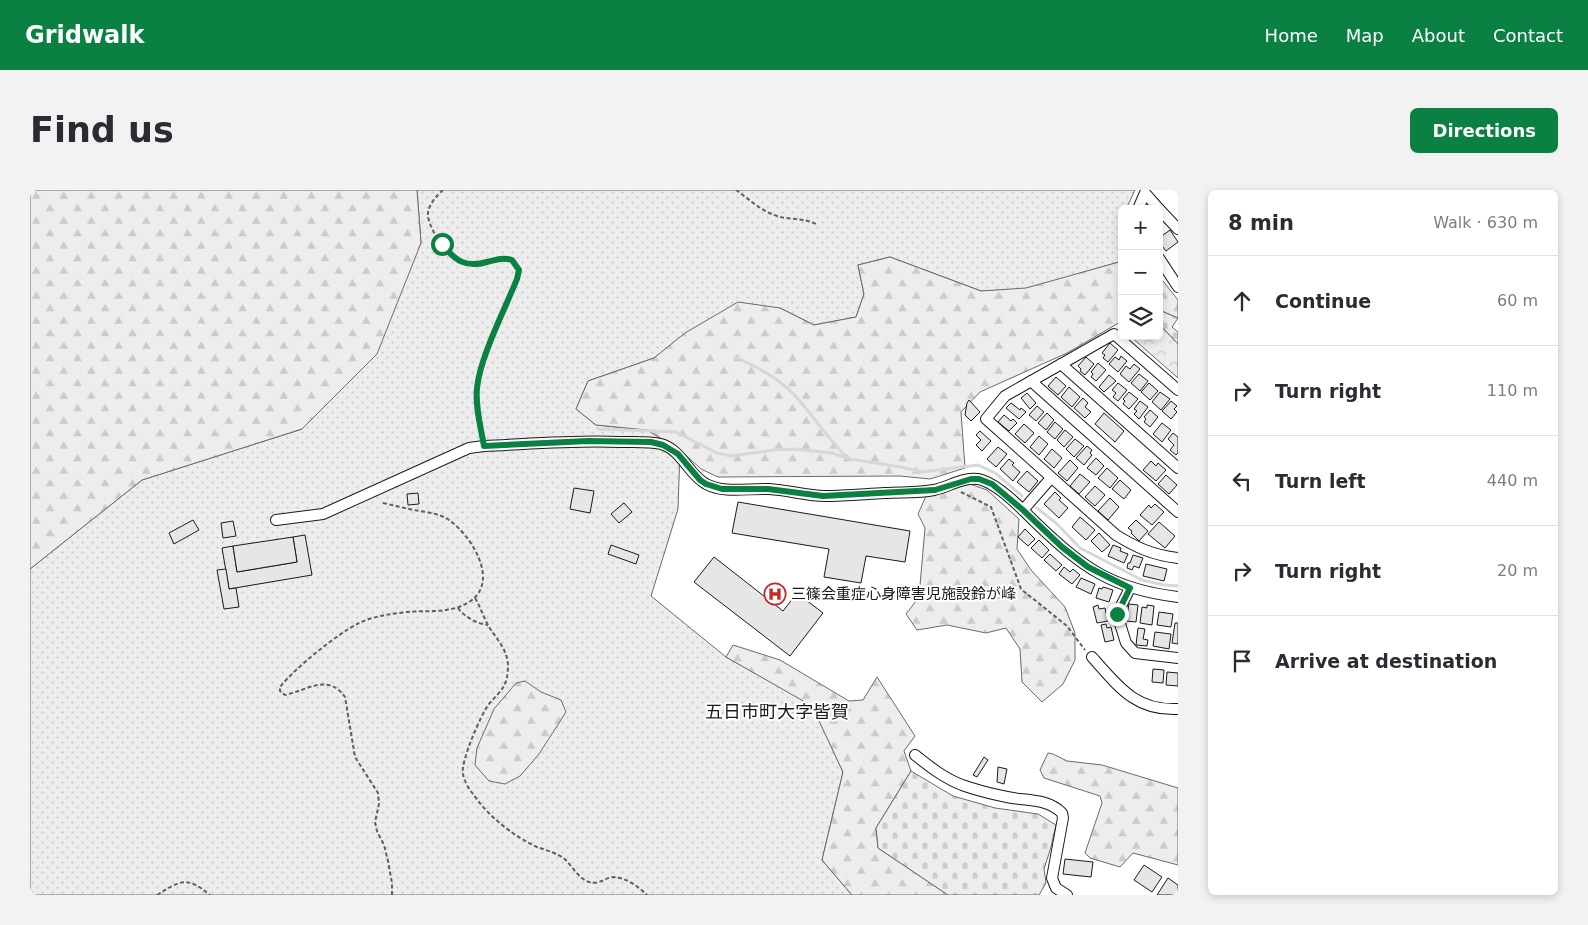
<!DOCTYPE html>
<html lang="en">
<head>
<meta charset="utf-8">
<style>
  body { margin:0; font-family:"DejaVu Sans","Noto Sans JP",sans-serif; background:#f2f2f3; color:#2b2b33 }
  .controls { position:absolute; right:15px; top:15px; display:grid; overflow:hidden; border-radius:8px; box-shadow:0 2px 8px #0003 }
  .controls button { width:45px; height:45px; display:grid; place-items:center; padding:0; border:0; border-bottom:1px solid #e1e1e2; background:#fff; color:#2b2b33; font:25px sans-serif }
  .stop { position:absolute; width:15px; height:15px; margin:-11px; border:4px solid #0b8043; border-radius:50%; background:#fff }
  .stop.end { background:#0b8043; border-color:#fff; box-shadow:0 1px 5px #0008 }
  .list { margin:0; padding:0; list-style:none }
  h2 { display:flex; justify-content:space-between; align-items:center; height:65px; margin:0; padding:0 20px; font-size:21px }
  h2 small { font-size:16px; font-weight:400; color:#7c7c81 }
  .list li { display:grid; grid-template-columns:32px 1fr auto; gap:15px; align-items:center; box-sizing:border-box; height:90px; padding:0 20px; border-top:1px solid #e1e1e2 }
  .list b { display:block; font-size:19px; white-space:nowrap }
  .list em { font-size:16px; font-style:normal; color:#7c7c81 }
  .icon { flex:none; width:28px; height:28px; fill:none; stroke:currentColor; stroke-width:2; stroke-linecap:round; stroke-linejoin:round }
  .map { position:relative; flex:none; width:1148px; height:705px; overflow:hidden; border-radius:8px }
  header { display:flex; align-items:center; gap:30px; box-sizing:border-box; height:70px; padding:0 25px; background:#0b8043; color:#fff }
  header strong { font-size:24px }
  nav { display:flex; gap:28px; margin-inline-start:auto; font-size:18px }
  .intro { display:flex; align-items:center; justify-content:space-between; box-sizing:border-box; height:120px; padding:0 30px }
  h1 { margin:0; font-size:35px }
  .button { padding:12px 22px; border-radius:8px; background:#0b8043; color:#fff; font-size:18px; font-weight:700 }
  main { display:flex; gap:30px; padding:0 30px }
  aside { flex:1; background:#fff; border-radius:8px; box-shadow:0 2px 8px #0003 }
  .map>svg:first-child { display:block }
  .grass { fill:url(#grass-dots); stroke:#6a6a6a }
  .forest { fill:url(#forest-firs); stroke:#6a6a6a }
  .cemetery { fill:url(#cemetery-stones); stroke:#6a6a6a }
  .park { fill:url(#park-crowns); stroke:#6a6a6a }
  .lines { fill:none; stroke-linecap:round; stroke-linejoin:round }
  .stream { stroke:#d7d7d7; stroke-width:3 }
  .building { fill:#e6e6e6; stroke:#1a1a1a }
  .minor-casing { stroke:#1a1a1a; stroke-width:12 }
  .path { stroke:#5f5f5f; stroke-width:2; stroke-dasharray:4 2.5; stroke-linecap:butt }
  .minor { stroke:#fff; stroke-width:10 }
  .route { stroke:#0b8043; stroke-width:6 }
  .labels { text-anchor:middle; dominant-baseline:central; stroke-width:4; stroke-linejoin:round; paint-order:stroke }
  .poi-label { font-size:15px; fill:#1a1a1a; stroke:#fff; text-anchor:start }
  .quarter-label { font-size:18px; fill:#1a1a1a; stroke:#fff }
</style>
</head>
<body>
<header>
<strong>Gridwalk</strong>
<nav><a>Home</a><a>Map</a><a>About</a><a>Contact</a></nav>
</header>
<div class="intro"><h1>Find us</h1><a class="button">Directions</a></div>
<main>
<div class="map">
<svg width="1148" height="705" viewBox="0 0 1148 705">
  <defs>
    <pattern id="grass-dots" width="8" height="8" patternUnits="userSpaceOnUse" patternTransform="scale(1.25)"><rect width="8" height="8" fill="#ededed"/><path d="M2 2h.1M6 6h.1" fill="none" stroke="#cbcbcb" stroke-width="1.8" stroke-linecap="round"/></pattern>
    <pattern id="forest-firs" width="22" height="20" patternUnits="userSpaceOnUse" patternTransform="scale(1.25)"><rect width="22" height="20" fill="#ededed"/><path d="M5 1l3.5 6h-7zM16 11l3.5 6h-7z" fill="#cbcbcb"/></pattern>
    <pattern id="cemetery-stones" width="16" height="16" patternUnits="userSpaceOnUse" patternTransform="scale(1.25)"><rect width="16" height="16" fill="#ededed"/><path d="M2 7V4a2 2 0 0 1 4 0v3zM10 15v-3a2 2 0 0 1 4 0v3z" fill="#cbcbcb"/></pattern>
    <pattern id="park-crowns" width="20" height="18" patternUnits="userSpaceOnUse" patternTransform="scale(1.25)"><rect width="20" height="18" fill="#ededed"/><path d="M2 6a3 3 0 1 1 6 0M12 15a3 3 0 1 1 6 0" fill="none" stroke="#cbcbcb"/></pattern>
  </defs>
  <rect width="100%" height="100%" fill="#fff"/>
  <path class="grass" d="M387 0H1105L1096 19H1092V73L1089 72 996 99 951 101 860 67 828 75 834 104 826 127 784 135 750 118 656 143 624 168 558 191 546 219 566 235 617 240 650 260 648 319 621 406 696 467 782 515 813 582 792 670 822 705H0V379L112 290 272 239 391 53Z"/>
  <g class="forest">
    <path d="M0 0H387L391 53 347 164 272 239 112 290 0 379Z"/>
    <path d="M860 67 951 101 996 98 1089 72 1092 73V131L1037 163 950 202 931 222 935 278 900 289 870 286 688 287 671 279 650 260 617 240 566 235 546 219 558 191 624 168 655 143 708 112 750 118 784 135 826 127 834 104 828 75Z"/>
    <path d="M1129 86 1148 110V128L1129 120Z"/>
    <path d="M940 294 957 300 989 329 987 359 1001 380 1035 417 1045 443V470L1033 494 1012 512 992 492 990 459 976 438 956 443 917 435 887 440 876 424 889 407 895 338 888 324 896 306Z"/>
    <path d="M703 455 750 470 819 511 833 510 847 487 885 546 874 561 881 581 846 638 848 658 918 705H822L792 670 813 582 782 516 696 467Z"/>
    <path d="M495 491 511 502 531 510 536 522 509 564 490 586 475 594 459 591 445 575 447 558 464 519 486 493Z"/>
    <path d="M1018 563 1023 564 1037 571 1072 575 1148 598V675L1103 663 1090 677 1060 668 1055 663 1072 613 1070 606 1014 588 1010 580Z"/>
  </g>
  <g class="cemetery">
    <path d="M1129 120 1148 128 1142 137 1148 142V154L1129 134Z"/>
    <path d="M881 581 923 606 965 618 1008 624 1026 635 1021 657 1014 679 1016 693 1009 705H918L848 658 846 638Z"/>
  </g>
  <path class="park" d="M1129 134 1148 154V188L1100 146H1129Z"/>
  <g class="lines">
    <g class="stream">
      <path d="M705 167C723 175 741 184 756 197 779 217 794 246 817 267"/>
      <path d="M568 239 646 242 687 263 701 266 744 260 764 259 802 263 820 269 871 277 892 282 948 275 965 283 992 306"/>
      <path d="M1007 318 1027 334 1050 358 1112 390 1134 395 1148 396"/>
    </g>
  </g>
  <g class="building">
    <path d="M1140 40 1148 52 1136 61 1129 52V48Z"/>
    <path d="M1080 153 1088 160 1078 172 1073 168 1075 165 1072 163Z"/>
    <path d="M1091 166 1097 171 1088 182 1079 174 1085 167 1089 170Z"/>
    <path d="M1056 167 1064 174 1055 185 1050 181 1051 179 1048 176Z"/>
    <path d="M1068 173 1076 180 1066 191 1061 187 1063 184 1061 182Z"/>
    <path d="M1104 174 1110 179 1099 192 1090 184 1096 176 1100 179Z"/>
    <path d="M1109 184 1118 191 1110 201 1101 193Z"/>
    <path d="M1079 185 1086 191 1074 202 1069 197Z"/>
    <path d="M1026 187 1036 196 1028 205 1018 196Z"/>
    <path d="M1088 193 1097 200 1088 211 1083 207 1086 203 1082 200Z"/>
    <path d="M1119 193 1128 201 1120 210 1111 202Z"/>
    <path d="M1039 197 1050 207 1042 217 1031 207Z"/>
    <path d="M1099 202 1108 209 1099 219 1093 214 1095 211 1093 209Z"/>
    <path d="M1130 202 1140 209 1131 220 1122 212Z"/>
    <path d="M997 203 1006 213 1000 219 991 208Z"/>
    <path d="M1053 208 1058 213 1055 217 1061 222 1055 228 1044 218Z"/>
    <path d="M939 210 950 222 941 231 935 225 937 213Z"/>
    <path d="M1110 211 1118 217 1109 229 1104 224 1107 221 1104 219Z"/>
    <path d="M1141 211 1147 216 1144 219 1147 222 1141 229 1132 221Z"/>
    <path d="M981 213 990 220 991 218 996 222 989 229 976 218Z"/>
    <path d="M1007 216 1014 222 1006 231 999 225Z"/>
    <path d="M1120 220 1128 227 1120 237 1114 232 1116 229 1114 227Z"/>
    <path d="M1017 223 1024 230 1016 240 1008 233Z"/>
    <path d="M1074 223 1094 241 1085 252 1065 234Z"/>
    <path d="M974 225 981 231 983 229 987 233 979 241 968 232Z"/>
    <path d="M1025 232 1033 239 1025 249 1017 242Z"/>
    <path d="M1132 233 1141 240 1132 252 1123 244Z"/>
    <path d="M994 234 1004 243 995 253 985 244Z"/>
    <path d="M1035 240 1043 247 1034 257 1027 250Z"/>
    <path d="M950 241 961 251 952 261 946 255 951 250 946 245Z"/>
    <path d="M1143 243 1148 247V263L1146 265 1140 260 1144 255 1138 249Z"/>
    <path d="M1009 246 1018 254 1009 265 1000 257Z"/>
    <path d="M1045 249 1054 256 1044 267 1036 259Z"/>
    <path d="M1057 256 1062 260 1060 263 1062 265 1054 275 1046 268Z"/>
    <path d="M968 257 977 264 966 277 957 269Z"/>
    <path d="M1022 259 1032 268 1024 278 1014 269Z"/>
    <path d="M1066 268 1074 276 1066 285 1057 278Z"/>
    <path d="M979 269 984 273 982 275 990 282 983 291 970 279Z"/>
    <path d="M1040 270 1048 278 1037 291 1028 283Z"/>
    <path d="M1121 271 1126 276 1128 273 1136 280 1126 291 1113 280Z"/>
    <path d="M1077 278 1088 288 1080 298 1068 288Z"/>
    <path d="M997 281 1008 291 999 302 987 292Z"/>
    <path d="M1050 284 1060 292 1049 304 1040 296Z"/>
    <path d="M1136 285 1147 295 1139 304 1128 294Z"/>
    <path d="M1090 290 1101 300 1094 309 1082 299Z"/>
    <path d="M1065 296 1075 305 1065 316 1055 307Z"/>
    <path d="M544 298 564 301 560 323 540 319Z"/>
    <path d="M1025 302 1031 308 1029 310 1038 318 1029 328 1014 314Z"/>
    <path d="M388 303 389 314 378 315 377 304Z"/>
    <path d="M1080 308 1089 317 1078 330 1068 321Z"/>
    <path d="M708 312 880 341 875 372 836 366 831 393 794 387 799 359 702 343Z"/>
    <path d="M594 313 602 322 589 333 581 324Z"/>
    <path d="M1125 314 1134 322 1122 335 1110 325 1119 315 1121 318Z"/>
    <path d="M1050 327 1065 340 1056 350 1042 337Z"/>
    <path d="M163 330 169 340 144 354 139 343Z"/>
    <path d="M1106 330 1118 341 1109 351 1101 343 1102 341 1098 338Z"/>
    <path d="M203 331 206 346 193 348 191 333Z"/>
    <path d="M1129 332 1145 346 1135 358 1118 344Z"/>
    <path d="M995 339 1005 349 998 356 988 347Z"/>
    <path d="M1069 343 1080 355 1072 362 1061 351Z"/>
    <path d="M275 345 282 385 199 399 192 358 203 356 207 382 267 372 263 347Z"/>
    <path d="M263 347 267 372 207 382 203 356Z"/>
    <path d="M1009 350 1019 360 1012 368 1001 358Z"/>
    <path d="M581 355 609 365 606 374 578 364Z"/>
    <path d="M1083 355 1091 358 1090 361 1098 364 1094 373 1078 366Z"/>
    <path d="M1020 364 1032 375 1026 381 1014 370Z"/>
    <path d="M1103 365 1113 368 1109 378 1104 376 1102 380 1097 378 1098 373H1100Z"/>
    <path d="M684 367 753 421 767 403 793 423 760 466 664 392Z"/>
    <path d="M1116 374 1137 379 1134 391 1113 386Z"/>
    <path d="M1034 377 1040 382 1043 379 1050 385 1042 394 1029 384Z"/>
    <path d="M196 379 199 399 206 398 209 417 194 419 187 380Z"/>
    <path d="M1051 388 1065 394 1061 404 1046 397Z"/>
    <path d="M1073 397 1083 400 1079 412 1066 408 1069 398 1072 399Z"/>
    <path d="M1099 414 1108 415 1106 432 1096 431Z"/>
    <path d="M1068 415 1069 419 1075 418 1078 431 1067 433 1063 417Z"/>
    <path d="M1117 415 1124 416 1122 435 1110 433 1112 417 1117 418Z"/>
    <path d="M1129 422 1143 424 1141 437 1127 435Z"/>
    <path d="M1145 433H1148V454L1142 453Z"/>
    <path d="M1076 434 1077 438 1081 437 1084 450 1075 452 1071 435Z"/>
    <path d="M1108 438 1115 439 1113 449 1118 450 1117 456 1106 455Z"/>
    <path d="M1125 442 1141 444 1139 459 1123 456Z"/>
    <path d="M1123 479 1134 480 1133 493 1122 492Z"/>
    <path d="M1137 482 1148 483V496L1136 495Z"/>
    <path d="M954 567 958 570 947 587 943 585Z"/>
    <path d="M968 577 977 579 974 594 967 592Z"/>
    <path d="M1035 669 1063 672 1061 687 1033 684Z"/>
    <path d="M1114 675 1132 687 1122 702 1104 690Z"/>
    <path d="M1138 688 1148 695V705H1127Z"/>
  </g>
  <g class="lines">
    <g class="minor-casing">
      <g id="minor">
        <path d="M1108 19 1115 3 1129 19"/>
        <path d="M1129 19 1148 39"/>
        <path d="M1129 68 1148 97"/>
        <path d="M1031 174 1148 278"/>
        <path d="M1001 191 1148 322"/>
        <path d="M1148 200 1084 144 975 206 956 229 1086 345C1107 358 1123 365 1148 368"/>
        <path d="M993 320 1021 288"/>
        <path d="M246 330 293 324 439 258 454 256C500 254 545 250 590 252 604 252 618 251 631 254 652 260 658 284 676 294 695 304 718 298 739 299 758 300 777 306 795 306 815 306 835 304 855 303 872 302 889 303 904 300 919 297 936 285 952 290 970 296 991 318 1005 332 1052 377 1081 399 1148 407"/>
        <path d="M1100 398 1087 424 1096 453 1105 463 1148 468"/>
        <path d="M1062 467C1088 496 1105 521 1148 519"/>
        <path d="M885 565C900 577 914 588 932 595 946 600 962 604 977 607 996 611 1017 608 1032 623L1033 628 1022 688 1026 698 1037 705"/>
      </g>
    </g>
    <g class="path">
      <path d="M413 0C407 5 399 14 398 23 397 35 413 59 422 66 426 70 434 73 440 74 454 76 467 66 482 70L489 80 487 89 449 184 446 208 453 246"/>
      <path d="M706 0C719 9 731 21 747 26 760 30 774 28 786 34"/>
      <path d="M931 302 961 317 991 399 1037 436 1055 460"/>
      <path d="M353 313C362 315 370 317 379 319 392 322 407 322 419 330 441 345 471 392 439 412 420 424 398 420 377 422 360 424 344 426 329 433 307 444 265 478 250 497V501L255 505C278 500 298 483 315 507L325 567 348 603 349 614 345 632 347 641 354 655 358 671 362 693V705"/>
      <path d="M445 408C451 418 453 426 458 435 466 449 477 458 478 475 478 497 471 500 459 514 451 524 430 573 433 584 434 591 439 599 443 604 458 626 483 646 507 657 515 660 524 662 532 667 542 674 547 688 559 692 571 695 575 687 584 687 597 688 609 697 617 705"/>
      <path d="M428 418C434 427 448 434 458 435"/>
      <path d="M127 705C151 690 157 686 180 705"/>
    </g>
    <use href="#minor" class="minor"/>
  </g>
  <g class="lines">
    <path class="route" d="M412 54C425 71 436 78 457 72 465 70 473 67 482 70L489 80 487 89C475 119 450 167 447 198 445 217 451 238 454 256L558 251 621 252 633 255 648 264 670 290 676 294 692 299H738L793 306 905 300 941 289H949L962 294 993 320 1032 357 1058 377 1100 398 1087 424"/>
  </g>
  <defs>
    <g id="hospital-ring" transform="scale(1.125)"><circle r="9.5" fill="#fff" stroke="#c62828" stroke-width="1.5"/><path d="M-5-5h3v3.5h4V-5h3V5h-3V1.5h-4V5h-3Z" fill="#c62828"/></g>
  </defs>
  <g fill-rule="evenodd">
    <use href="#hospital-ring" x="745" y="404"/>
  </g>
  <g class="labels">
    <g class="poi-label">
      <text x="761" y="404">三篠会重症心身障害児施設鈴が峰</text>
    </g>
    <g class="quarter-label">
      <text x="747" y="521">五日市町大字皆賀</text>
    </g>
  </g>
</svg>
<div class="controls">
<button>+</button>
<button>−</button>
<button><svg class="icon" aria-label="layers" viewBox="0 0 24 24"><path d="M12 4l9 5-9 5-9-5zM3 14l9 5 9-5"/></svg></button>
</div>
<div class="stop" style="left:412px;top:54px"></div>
<div class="stop end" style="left:1087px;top:424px"></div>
</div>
<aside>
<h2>8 min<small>Walk · 630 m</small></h2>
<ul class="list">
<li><svg class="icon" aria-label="ahead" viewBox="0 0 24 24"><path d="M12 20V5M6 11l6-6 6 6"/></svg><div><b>Continue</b></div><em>60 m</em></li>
<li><svg class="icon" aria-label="right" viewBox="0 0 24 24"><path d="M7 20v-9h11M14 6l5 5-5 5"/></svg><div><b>Turn right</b></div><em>110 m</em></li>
<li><svg class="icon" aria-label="left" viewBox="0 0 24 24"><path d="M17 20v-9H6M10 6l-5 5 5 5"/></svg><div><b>Turn left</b></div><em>440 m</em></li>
<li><svg class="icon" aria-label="right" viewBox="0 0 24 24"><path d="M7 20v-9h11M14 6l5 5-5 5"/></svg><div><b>Turn right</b></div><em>20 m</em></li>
<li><svg class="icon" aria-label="arrive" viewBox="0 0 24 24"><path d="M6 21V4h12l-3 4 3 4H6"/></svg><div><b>Arrive at destination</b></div></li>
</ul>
</aside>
</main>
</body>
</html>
